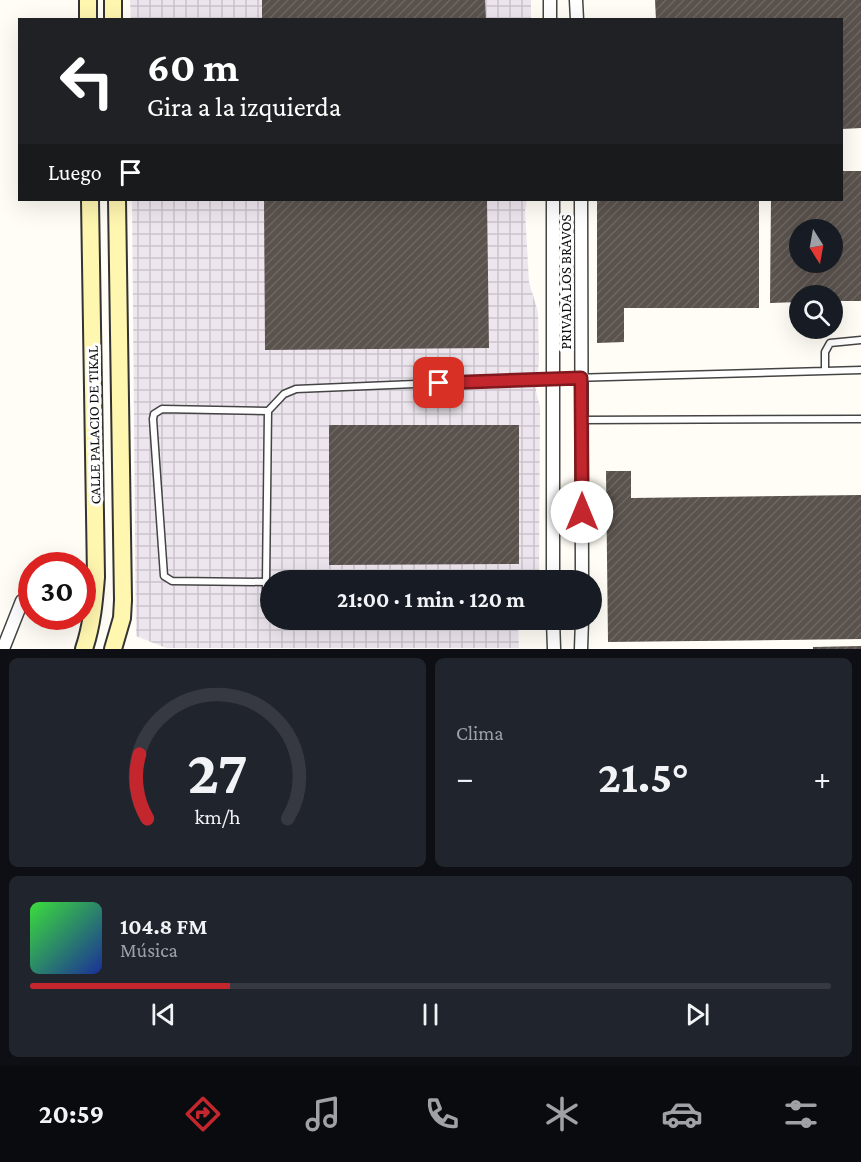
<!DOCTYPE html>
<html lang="es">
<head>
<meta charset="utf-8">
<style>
  :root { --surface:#171b24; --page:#20242c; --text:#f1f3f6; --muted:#9ea1a6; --line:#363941; --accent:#c4262e }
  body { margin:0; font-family:"Crimson Pro",serif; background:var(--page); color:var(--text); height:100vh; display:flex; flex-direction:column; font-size:22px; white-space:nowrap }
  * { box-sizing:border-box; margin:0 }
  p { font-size:20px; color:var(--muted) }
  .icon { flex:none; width:33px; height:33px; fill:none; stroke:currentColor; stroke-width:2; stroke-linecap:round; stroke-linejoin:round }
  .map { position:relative; height:649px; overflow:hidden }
  .drawer { display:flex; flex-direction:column; gap:9px; padding:9px; background:#0d0f14; flex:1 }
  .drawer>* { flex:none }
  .hud { position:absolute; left:18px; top:18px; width:825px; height:183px; border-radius:0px; box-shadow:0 6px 24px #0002; background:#202124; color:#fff; overflow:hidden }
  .needle { width:39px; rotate:169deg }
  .controls { position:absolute; left:789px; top:219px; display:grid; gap:12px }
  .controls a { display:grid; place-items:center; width:54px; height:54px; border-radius:50%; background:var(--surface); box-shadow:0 6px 24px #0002; font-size:30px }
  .speed { position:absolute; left:18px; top:552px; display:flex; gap:12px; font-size:30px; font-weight:700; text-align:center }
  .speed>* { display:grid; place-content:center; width:78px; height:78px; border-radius:50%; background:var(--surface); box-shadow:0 6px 24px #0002; line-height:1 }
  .speed .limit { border:9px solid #d22; background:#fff; color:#111 }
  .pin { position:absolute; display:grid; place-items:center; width:51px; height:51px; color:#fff; margin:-26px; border-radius:12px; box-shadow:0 3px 9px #0006 }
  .me { position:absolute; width:66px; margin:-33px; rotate:0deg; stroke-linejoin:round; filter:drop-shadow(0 0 4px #0008) }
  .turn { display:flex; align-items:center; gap:21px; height:126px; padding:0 30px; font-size:27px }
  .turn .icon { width:78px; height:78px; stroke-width:2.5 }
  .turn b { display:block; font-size:42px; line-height:51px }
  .then { display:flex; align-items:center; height:57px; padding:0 30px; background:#0003; gap:12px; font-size:22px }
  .big { font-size:45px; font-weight:700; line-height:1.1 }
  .drawer .widget { flex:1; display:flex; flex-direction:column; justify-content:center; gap:9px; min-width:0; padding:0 21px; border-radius:9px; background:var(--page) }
  .drawer .dial { align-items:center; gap:0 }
  .dial svg { height:156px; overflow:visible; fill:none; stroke:var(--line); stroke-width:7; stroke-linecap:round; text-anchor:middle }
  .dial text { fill:var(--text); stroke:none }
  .song { display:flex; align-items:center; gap:18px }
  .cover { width:72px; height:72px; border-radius:9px; background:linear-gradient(135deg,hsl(120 70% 55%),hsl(230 70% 35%)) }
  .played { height:6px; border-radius:3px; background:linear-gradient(90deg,var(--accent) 25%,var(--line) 25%) }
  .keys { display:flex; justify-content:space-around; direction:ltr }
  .heat { display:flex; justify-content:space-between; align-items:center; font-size:33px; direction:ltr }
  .drawer .tiles { flex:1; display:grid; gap:9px; grid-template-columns:1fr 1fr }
  .widget:last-child { grid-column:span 2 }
  .trip { position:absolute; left:260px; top:570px; width:342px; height:60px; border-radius:30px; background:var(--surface); box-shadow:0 6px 24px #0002; font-weight:700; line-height:60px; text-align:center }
  .tab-bar { display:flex; height:96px; justify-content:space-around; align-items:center; background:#090b0e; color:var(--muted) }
  .tab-bar .icon { width:42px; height:42px }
  .tab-bar .on { color:var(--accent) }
  .tab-bar b { font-size:27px; color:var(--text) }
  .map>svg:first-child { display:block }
  .industrial { fill:url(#industrial-grid) }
  .building { fill:url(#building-hatch); fill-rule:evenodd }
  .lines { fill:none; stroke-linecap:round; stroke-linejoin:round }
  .lane-casing { stroke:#444; stroke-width:9 }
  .street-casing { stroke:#444; stroke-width:15 }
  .secondary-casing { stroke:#333; stroke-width:20 }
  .lane { stroke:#fff; stroke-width:6 }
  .street { stroke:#fff; stroke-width:12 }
  .secondary { stroke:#fff6b0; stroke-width:16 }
  .route-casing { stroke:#7f191e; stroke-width:15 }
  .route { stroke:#c4262e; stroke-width:10 }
  .labels { text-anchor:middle; stroke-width:6; stroke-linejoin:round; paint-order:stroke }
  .street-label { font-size:15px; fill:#111; stroke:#fff }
</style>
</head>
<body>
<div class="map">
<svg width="861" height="649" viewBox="0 0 861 649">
  <defs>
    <pattern id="industrial-grid" width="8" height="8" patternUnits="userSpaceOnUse" patternTransform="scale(1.5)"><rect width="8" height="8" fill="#eee6ef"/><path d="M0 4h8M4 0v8" fill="none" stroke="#cbc4cc"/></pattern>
    <pattern id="building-hatch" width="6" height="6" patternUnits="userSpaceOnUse" patternTransform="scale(1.5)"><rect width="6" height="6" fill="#5a524d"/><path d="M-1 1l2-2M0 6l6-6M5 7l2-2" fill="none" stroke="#6d6662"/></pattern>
  </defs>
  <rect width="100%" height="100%" fill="#fffdf5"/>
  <path class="industrial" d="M130 0H531V19L131 20Z
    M132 200H527L525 211 529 282 538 312 539 361 536 391 540 407 539 580H270V620H518L519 648H166L136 636Z"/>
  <path class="building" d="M262 0H485L486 20H262Z
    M655 0H861V128L842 129V20H656Z
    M842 171H861V301H832V296H800V302L770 303 771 200H842ZM800 230H832V262H800Z
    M264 200H487L489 348 265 350Z
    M597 200H759V308H624V342L597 343Z
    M329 425H519V564L329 565Z
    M606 471H631V498L861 495V639L608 642Z
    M861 646V649H813V647Z"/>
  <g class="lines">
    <g class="lane-casing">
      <path id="lane" d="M825 371V352L830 343 861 340
        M268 411 266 582V606L270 616
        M581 420 861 419
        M266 582 172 581 164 576 153 419 154 414 162 409 268 411 284 394 296 389 534 379 861 370
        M275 620 280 621 433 620"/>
    </g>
    <g class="street-casing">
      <path id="street" d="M550 0V20
        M576 0 577 20
        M553 200V580
        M581 200 582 580
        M553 620 554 649
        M3 649 22 601
        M581 649 582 620"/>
    </g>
    <g class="secondary-casing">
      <path id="secondary" d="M88 0V20
        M113 0V20
        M84 649C92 625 94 602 96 577L90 200
        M113 649 122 618 123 600 117 200"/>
    </g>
    <use href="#lane" class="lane"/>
    <use href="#street" class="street"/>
    <use href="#secondary" class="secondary"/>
  </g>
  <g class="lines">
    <g class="route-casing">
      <path id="route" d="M439 383 581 378 582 512"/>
    </g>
    <use href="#route" class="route"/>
  </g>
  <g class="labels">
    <g class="street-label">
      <text transform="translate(566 282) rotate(-90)" y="5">PRIVADA LOS BRAVOS</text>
      <text transform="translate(94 425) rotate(-91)" y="5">CALLE PALACIO DE TIKAL</text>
    </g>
  </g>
</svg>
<div class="controls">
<a><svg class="needle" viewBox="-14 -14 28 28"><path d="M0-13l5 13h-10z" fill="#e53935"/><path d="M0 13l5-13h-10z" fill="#9ea1a6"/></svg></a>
<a><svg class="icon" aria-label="search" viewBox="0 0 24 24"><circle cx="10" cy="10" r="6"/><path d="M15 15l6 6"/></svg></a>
</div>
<div class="speed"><div class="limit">30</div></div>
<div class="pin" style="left:439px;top:383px;background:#d93025"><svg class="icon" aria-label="arrive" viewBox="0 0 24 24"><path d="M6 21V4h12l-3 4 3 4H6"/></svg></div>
<svg class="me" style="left:582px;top:512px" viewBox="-20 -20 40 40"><circle r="19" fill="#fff"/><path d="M0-13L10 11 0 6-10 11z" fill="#c4262e"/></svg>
<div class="trip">21:00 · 1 min · 120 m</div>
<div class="hud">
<div class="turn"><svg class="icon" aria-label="left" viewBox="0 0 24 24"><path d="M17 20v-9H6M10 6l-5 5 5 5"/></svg><div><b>60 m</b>Gira a la izquierda</div></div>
<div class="then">Luego<svg class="icon" aria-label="arrive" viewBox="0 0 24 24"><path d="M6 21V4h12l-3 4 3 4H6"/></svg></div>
</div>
</div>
<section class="drawer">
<div class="tiles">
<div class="widget dial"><svg viewBox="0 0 100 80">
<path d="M14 69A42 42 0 1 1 86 69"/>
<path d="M14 69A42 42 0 0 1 10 36" stroke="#c4262e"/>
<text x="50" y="56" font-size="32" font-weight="700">27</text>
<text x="50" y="72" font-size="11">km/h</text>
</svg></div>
<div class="widget"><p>Clima</p>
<div class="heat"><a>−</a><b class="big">21.5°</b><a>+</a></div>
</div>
<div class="widget">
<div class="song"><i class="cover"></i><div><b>104.8 FM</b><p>Música</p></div></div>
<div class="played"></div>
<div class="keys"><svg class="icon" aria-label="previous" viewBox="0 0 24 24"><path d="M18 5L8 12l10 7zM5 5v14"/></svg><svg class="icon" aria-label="pause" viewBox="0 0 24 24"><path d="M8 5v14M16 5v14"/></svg><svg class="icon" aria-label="next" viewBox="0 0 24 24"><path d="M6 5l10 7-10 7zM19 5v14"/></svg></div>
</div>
</div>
</section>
<nav class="tab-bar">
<b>20:59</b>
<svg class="icon on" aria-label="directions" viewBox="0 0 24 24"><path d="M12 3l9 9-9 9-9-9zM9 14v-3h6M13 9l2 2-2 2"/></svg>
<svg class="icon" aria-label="music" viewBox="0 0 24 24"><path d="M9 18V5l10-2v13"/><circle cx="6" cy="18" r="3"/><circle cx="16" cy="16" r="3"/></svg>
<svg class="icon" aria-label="phone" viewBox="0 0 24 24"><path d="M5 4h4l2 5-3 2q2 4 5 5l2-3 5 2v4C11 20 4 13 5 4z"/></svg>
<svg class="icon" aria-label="climate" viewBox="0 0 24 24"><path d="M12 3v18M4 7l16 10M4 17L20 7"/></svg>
<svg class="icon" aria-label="car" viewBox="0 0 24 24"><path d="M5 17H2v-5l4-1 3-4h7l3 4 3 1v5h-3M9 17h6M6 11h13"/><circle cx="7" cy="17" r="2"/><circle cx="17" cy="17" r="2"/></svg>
<svg class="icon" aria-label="filters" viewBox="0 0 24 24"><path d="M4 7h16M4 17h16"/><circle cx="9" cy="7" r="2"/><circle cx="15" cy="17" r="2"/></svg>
</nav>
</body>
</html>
